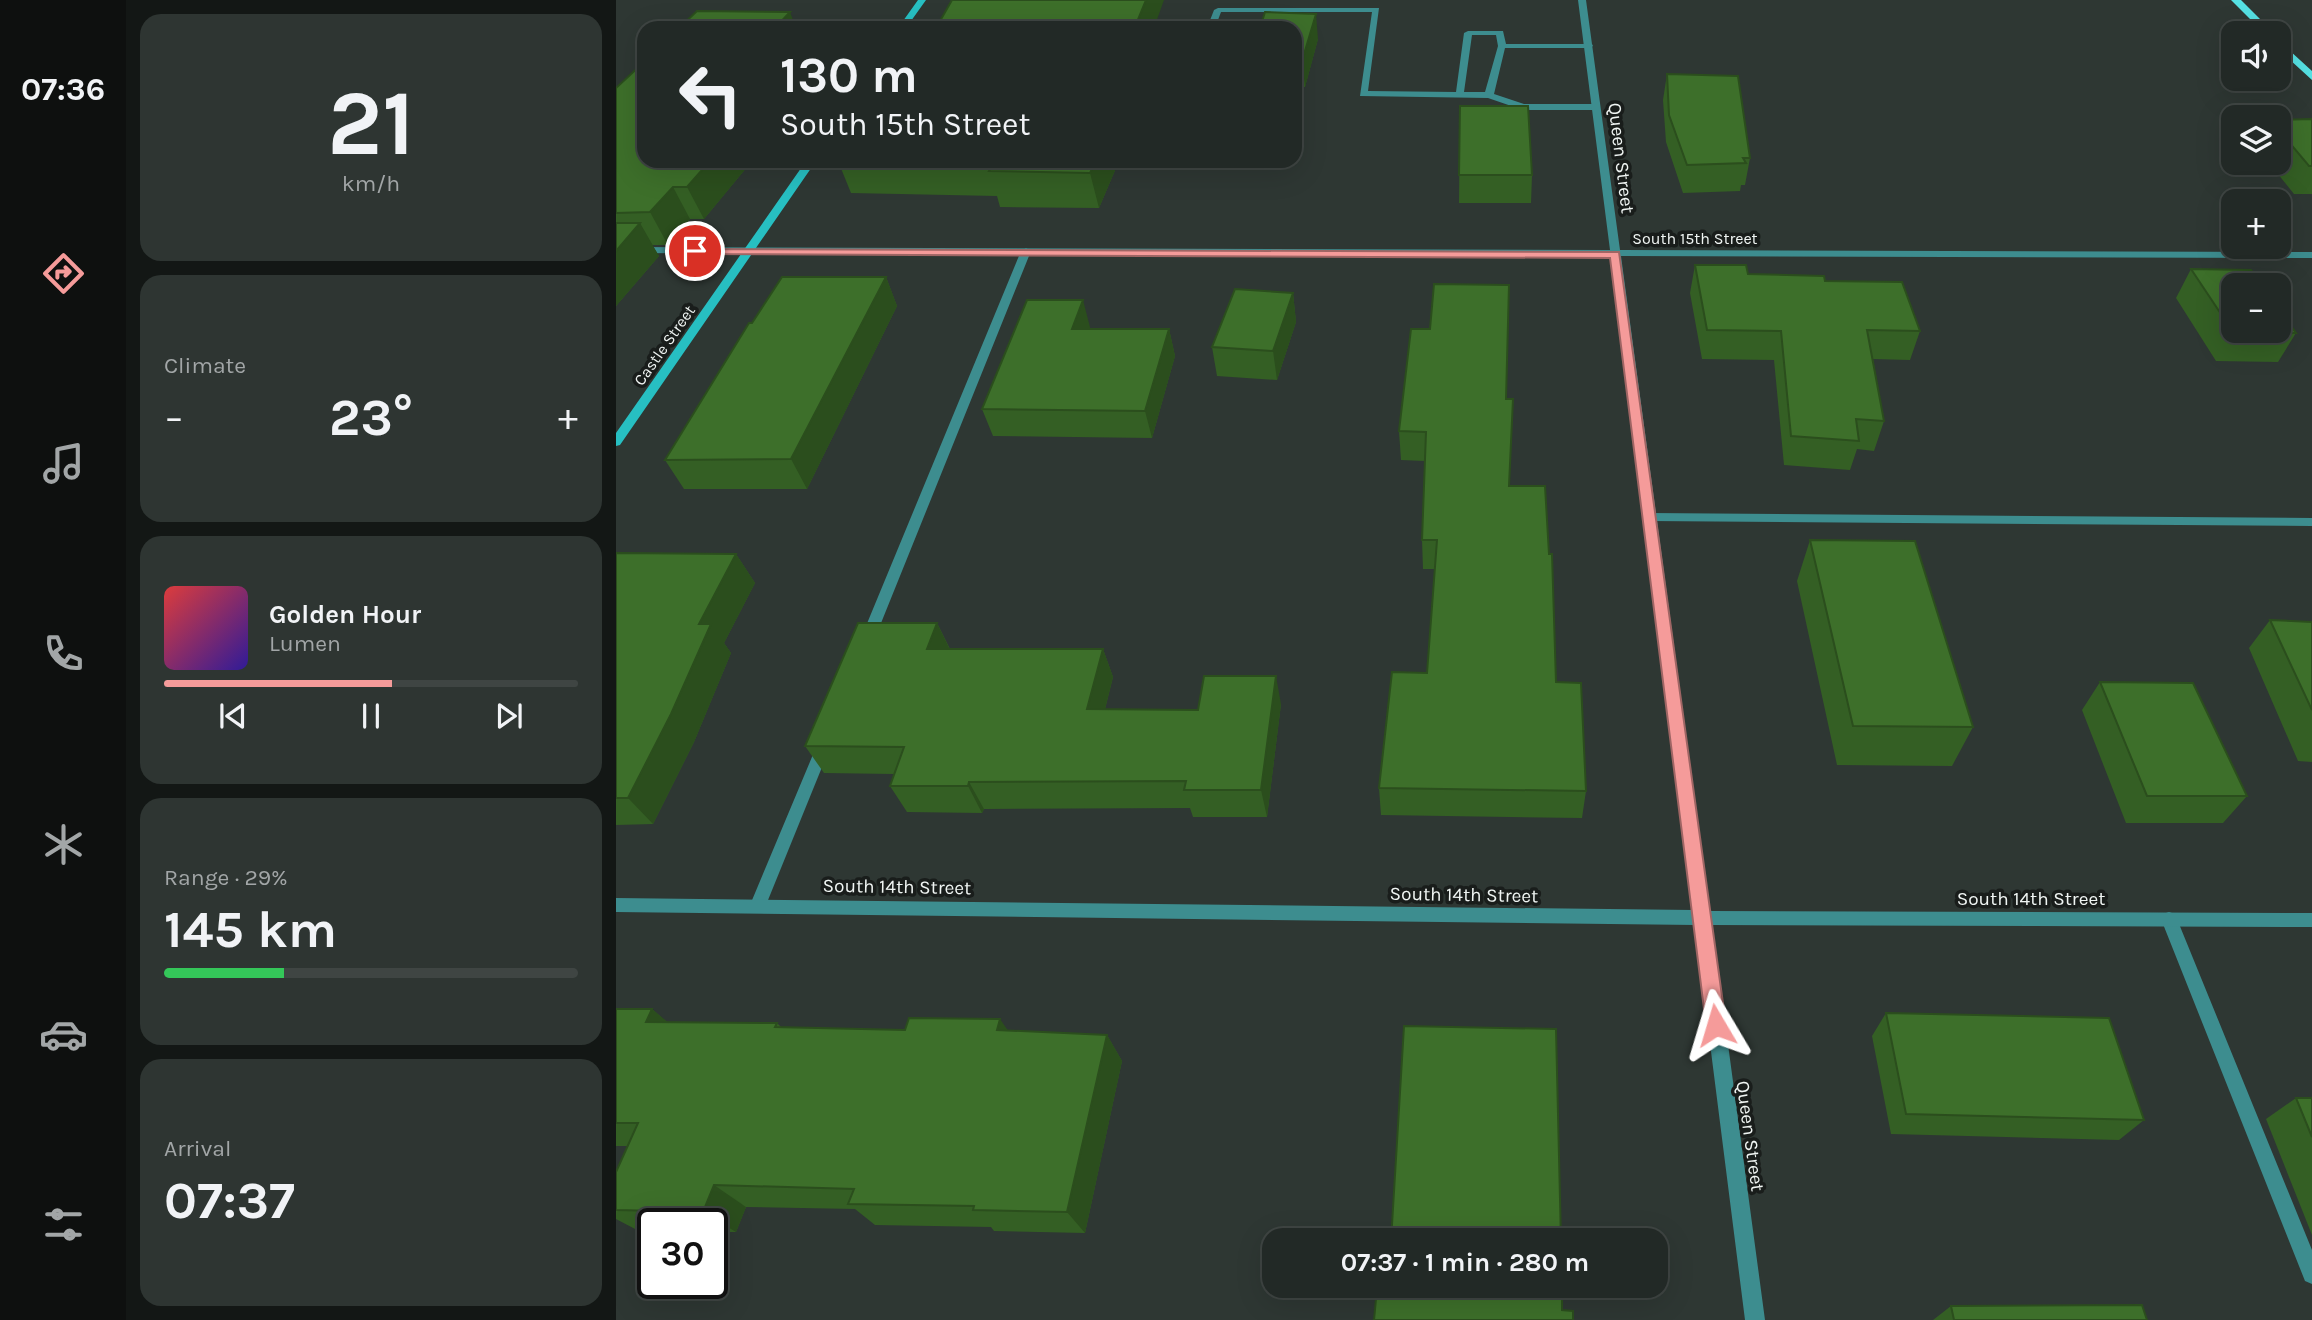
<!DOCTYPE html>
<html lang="en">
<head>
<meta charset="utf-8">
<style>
  :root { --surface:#222926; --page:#2e3532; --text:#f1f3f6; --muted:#a2a6a7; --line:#3f4543; --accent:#f59b9a }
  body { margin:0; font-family:Karla,sans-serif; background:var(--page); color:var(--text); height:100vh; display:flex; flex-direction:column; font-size:26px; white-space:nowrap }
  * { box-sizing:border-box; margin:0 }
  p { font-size:23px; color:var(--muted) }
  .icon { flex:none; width:38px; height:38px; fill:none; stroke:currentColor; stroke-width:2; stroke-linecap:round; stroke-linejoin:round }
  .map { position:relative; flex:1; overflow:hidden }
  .details { display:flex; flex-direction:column; gap:14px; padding:14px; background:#131715; width:490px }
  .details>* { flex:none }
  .guide { position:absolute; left:21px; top:21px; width:665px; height:147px; border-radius:21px; box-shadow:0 7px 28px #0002,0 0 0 2px var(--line); background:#222926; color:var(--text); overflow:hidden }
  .tools { position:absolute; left:1605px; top:21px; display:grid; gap:14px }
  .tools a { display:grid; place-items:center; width:70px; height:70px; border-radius:14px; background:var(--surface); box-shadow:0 7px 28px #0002,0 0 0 2px var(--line); font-size:35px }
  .speed { position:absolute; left:21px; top:1208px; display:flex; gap:14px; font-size:35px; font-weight:700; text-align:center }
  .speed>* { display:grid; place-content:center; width:91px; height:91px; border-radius:50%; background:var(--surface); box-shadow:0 7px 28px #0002,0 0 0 2px var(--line); line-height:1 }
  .speed .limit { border:4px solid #111; border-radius:10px; background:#fff; color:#111 }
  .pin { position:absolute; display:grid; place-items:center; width:60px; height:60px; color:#fff; margin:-30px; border:4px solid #fff; border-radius:50%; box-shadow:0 2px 7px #0007 }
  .me { position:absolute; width:77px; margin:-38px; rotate:353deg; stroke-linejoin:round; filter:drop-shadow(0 0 5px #0008) }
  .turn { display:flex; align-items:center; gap:24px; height:147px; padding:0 28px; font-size:32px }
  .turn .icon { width:91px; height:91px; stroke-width:2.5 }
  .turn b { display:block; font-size:49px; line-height:60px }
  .big { font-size:52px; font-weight:700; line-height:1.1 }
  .details .tile { flex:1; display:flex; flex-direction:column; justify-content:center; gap:10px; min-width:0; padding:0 24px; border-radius:21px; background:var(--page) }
  .details .dial { align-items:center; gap:0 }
  .dial b { font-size:91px; line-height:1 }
  .song { display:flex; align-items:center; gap:21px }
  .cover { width:84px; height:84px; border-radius:10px; background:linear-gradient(135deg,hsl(0 70% 55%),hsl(250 70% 35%)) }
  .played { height:7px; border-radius:4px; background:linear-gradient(90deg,var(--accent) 55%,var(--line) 55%) }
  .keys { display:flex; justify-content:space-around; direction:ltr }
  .heat { display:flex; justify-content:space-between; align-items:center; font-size:38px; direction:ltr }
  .charge { height:10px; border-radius:5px; background:linear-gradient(90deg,#34c759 29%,var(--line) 0) }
  .trip { position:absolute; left:646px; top:1228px; width:406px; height:70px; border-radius:21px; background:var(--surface); box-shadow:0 7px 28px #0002,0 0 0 2px var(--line); font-weight:700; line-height:70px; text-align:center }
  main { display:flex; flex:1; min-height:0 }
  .menu { display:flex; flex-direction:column; width:126px; justify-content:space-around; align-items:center; background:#0e100f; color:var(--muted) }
  .menu .icon { width:49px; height:49px }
  .menu .active { color:var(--accent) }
  .menu b { font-size:32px; color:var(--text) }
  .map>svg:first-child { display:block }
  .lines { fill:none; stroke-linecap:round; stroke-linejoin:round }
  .lane { fill:#3d8d8f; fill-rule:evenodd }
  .street { fill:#3d8d8f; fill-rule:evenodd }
  .secondary { fill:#27bfc2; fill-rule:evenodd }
  .primary { fill:#56e1e3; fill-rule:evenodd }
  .wall { fill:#345f24 }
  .shaded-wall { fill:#2b4e1d }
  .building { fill:#3d6f2a; stroke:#2b4e1d; stroke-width:2 }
  .route { fill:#f59b9a; stroke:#9f6564; stroke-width:2 }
  .labels { text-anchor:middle; stroke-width:7; stroke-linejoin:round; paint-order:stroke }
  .far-street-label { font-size:16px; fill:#f0f5f3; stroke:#191d1b }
  .street-label { font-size:19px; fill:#f0f5f3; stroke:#191d1b }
</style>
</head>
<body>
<main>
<nav class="menu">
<b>07:36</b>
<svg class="icon active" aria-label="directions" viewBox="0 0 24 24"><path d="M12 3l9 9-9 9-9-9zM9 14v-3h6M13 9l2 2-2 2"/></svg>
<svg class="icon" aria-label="music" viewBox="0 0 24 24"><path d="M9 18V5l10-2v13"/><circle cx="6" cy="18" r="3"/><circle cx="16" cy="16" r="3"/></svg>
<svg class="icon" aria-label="phone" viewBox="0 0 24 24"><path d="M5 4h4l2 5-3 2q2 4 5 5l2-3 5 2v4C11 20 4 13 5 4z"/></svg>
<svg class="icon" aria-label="climate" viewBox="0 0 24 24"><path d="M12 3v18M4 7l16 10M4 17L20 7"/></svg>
<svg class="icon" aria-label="car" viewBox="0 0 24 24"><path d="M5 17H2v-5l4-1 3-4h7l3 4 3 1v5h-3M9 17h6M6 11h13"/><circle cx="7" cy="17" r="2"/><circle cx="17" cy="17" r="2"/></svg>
<svg class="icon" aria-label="filters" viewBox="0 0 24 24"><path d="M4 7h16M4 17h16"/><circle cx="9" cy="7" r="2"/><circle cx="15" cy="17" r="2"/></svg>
</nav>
<section class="details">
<div class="tile dial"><b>21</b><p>km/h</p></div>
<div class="tile"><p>Climate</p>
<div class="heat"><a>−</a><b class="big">23°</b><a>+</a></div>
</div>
<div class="tile">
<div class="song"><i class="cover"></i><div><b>Golden Hour</b><p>Lumen</p></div></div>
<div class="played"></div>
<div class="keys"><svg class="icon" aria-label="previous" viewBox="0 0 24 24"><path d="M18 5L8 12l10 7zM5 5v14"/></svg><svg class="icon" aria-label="pause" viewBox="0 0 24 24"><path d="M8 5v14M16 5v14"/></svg><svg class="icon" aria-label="next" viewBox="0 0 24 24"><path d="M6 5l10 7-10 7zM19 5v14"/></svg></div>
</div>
<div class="tile"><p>Range · 29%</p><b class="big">145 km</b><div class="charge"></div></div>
<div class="tile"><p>Arrival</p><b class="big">07:37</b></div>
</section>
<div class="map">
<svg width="1696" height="1320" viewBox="0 0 1696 1320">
  <rect width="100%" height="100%" fill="#2e3733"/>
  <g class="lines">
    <path class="lane" d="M602 8H763L752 91 840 92 848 33 852 31H887L890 44H976L977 46 973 48H889L878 94 908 104H980L984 107 980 110H907L872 98 744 96 756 12H605L599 28H591L598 10ZM856 35H880L882 46 869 92H848Z
      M410 248 415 251 259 638 252 643 247 642 245 638 405 251Z
      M1033 513 1696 518V526L1033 521 1027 517Z
      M208 739 213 741 215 745 150 905 148 910 142 912 136 910 134 905 201 745 203 741Z
      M1553 912 1559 914 1561 919 1696 1250V1284L1689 1281 1545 919 1547 914Z"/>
    <path class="street" d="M962 0H970L1004 250 1696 252V258L1005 256 1094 911 1696 913V927L1096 925 1149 1320H1129L1079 925 0 912V898L1077 910 994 256 0 253V247L994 250Z"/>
    <path class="secondary" d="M302 0H310L290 28H282Z
      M190 161H200L4 445 0 446V433Z"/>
    <path class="primary" d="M1615 0H1625L1658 33H1648Z
      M1662 40 1696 71V80L1662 49Z"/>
  </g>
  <path class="wall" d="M679 28 702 39 689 87H679Z
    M1051 74 1134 158 1129 185H1125L1124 191 1067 193 1050 142 1047 100Z
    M0 88 136 161 88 219H74L52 245H36L43 256 0 306Z
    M844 106 916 175 915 203H843Z
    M1696 119V194H1678L1653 163H1662V120Z
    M222 161H503L483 208 384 207 381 196 235 193Z
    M1079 265 1132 274 1209 281 1304 331 1294 360 1257 359 1268 421 1258 451 1241 449 1234 470 1168 465 1158 360 1086 359 1074 293Z
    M1575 269 1680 333 1662 362 1600 361 1560 298Z
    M270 277 281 306 191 489H68L49 460 136 323Z
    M677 293 680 322 661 380 601 376 596 347Z
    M474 327 473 329H553L559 356 536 438 377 436 366 409Z
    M890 399 893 486 940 682 970 791 966 818 765 815 763 788 811 673 819 569H807L806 540 809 461 785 460 783 431Z
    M1194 540 1357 727 1336 766 1221 765 1181 581Z
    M0 553 120 554 139 583 108 643 115 653 78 742 37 824 0 825Z
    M1654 620 1696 622V762L1682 761 1633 648Z
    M321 623 334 649H487L497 677 489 709 582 710 665 704 651 817H577L574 808 368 809 366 813 291 812 274 786 278 774 208 773 189 746Z
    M1484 682 1631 796 1607 823H1510L1466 710Z
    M0 1009H36L52 1023H161L165 1027 289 1030 392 1031 491 1035 506 1061 469 1233 378 1231 375 1227 259 1225 239 1209 130 1207 120 1232H96V1223H37V1231L21 1230 0 1219V1172L12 1146H0Z
    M1270 1013 1528 1120 1503 1140 1275 1134 1256 1036Z
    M1680 1098H1696V1235L1650 1119Z
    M1335 1306 1531 1320H1317Z"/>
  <path class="shaded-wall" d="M530 0H548L538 28H519Z
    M174 12 180 28H159Z
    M700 14 702 39 689 87 686 61Z
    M94 161H136L88 219 71 187Z
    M480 161H503L483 208 474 173Z
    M57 187 74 219 52 245 34 212Z
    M24 223 43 256 0 306V251Z
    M270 277 281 306 191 489 175 459Z
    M677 293 680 322 661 380 657 351Z
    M467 300 474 327 464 356 456 329Z
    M553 329 559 356 536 438 529 411Z
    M120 554 139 583 108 643 115 653 78 742 37 824 12 798 83 624Z
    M321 623 335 652 311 649Z
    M487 649 497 677 482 737 471 709Z
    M660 676 665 704 651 817 645 790Z
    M353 782 368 809 366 813 352 786Z
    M36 1009 68 1036 30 1022Z
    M384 1019 402 1045 381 1030Z
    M491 1035 506 1061 469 1233 451 1212Z
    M98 1185 130 1207 120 1232 87 1212Z"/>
  <path class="building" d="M336 0H530L519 27 533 26 532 28H320Z
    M81 11 174 12 159 28H63Z
    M649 12 700 14 686 61 679 60V28H644Z
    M28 62V161H94L71 187H57L34 212 0 213V88Z
    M1051 74 1122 76 1134 158H1127L1130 163 1071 165 1053 115Z
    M844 106H912L916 175H843Z
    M1696 119V166H1693L1662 129V120Z
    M379 161H480L474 173 373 171Z
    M0 223H24L0 251Z
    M1079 265H1130L1132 274 1208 276 1209 281 1286 282 1304 331 1251 330 1268 421 1240 419 1243 441 1175 436 1165 331 1091 330Z
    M1575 269 1635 270 1646 285H1617V331H1662V308L1680 333 1617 332Z
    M166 277H270L175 459 49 460 133 323H136Z
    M818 284 893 285 890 399H897L893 486H929L933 554H936L940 682 965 683 970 791 763 788 776 672 811 673 821 540H806L810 432 783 431 795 329H814Z
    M619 289 677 293 657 351 596 347Z
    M411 300H467L456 329H553L529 411 366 409Z
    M1194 540 1299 541 1357 727 1237 726Z
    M0 553 120 554 83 624H95L55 714 12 798H0Z
    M1654 620 1696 622V710Z
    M242 623H321L311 649H487L471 709 582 710 588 676H660L645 790H568L570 781 353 782 352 786H274L288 747 189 746Z
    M1484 682 1577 683 1631 796H1531Z
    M0 1009H36L30 1022 161 1023 159 1027 289 1030 293 1018 384 1019 381 1030 491 1035 451 1212 357 1210 358 1206 232 1204 238 1189 98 1185 87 1212 0 1210V1172L22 1123H0Z
    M1270 1013 1493 1018 1528 1120 1290 1114Z
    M788 1026 940 1029 945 1241H775Z
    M1680 1098H1696V1137Z
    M772 1286H946V1310L957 1311V1320H758L760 1299H772Z
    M1526 1305 1531 1320H1338L1335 1306Z"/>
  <path class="route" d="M75 249 1003 252 1110 1025 1107 1032 1100 1035 1093 1032 1090 1025 994 258 79 254 75 253Z"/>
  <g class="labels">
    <g class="far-street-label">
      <text x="1079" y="244">South 15th Street</text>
      <text transform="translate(48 345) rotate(-55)" y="6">Castle Street</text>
    </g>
    <g class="street-label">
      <text transform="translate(1006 158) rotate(83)" y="7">Queen Street</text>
      <text transform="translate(281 886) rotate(1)" y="7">South 14th Street</text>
      <text transform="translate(848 894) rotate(1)" y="7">South 14th Street</text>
      <text x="1415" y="905">South 14th Street</text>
      <text transform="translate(1135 1136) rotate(82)" y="7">Queen Street</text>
    </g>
  </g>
</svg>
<div class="tools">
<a><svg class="icon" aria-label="sound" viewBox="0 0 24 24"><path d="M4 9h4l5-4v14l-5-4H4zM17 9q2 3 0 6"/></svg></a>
<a><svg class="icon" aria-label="layers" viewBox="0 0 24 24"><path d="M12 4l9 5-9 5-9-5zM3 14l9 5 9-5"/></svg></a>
<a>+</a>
<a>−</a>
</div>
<div class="speed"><div class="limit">30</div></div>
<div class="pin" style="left:79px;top:251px;background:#d93025"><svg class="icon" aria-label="arrive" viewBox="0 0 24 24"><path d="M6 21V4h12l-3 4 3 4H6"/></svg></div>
<svg class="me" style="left:1100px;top:1025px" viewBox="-20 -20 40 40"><path d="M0-17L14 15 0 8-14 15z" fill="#f59b9a" stroke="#fff" stroke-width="4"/></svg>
<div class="trip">07:37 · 1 min · 280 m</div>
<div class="guide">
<div class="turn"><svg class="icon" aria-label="left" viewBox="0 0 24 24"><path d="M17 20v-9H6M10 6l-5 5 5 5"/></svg><div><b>130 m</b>South 15th Street</div></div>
</div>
</div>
</main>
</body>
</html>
